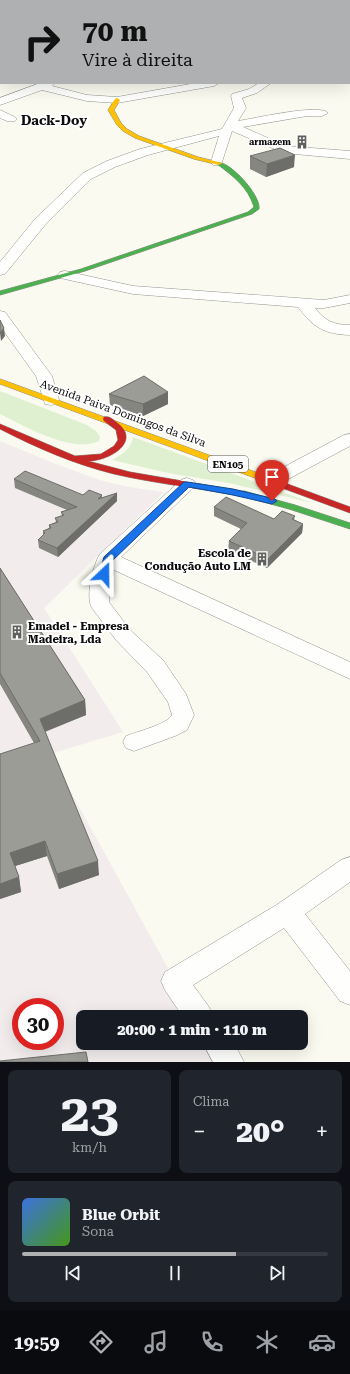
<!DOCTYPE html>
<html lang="pt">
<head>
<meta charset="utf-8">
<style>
  :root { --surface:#171b24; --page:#20242c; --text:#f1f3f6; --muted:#9ea1a6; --line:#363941; --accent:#afb0b1 }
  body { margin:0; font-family:"Roboto Serif",serif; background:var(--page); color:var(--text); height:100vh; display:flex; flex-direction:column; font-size:15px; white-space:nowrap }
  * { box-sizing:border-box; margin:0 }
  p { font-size:13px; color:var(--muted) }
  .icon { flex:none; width:22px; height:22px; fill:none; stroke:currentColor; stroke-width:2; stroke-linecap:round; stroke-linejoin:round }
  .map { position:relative; height:1062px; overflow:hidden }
  .sheet { display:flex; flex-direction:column; gap:8px; padding:8px; background:#0d0f14; flex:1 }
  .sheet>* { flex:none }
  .guide { position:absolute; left:0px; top:0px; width:350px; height:84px; box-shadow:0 4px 16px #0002; background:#afb0b1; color:#111; overflow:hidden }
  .speed { position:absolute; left:12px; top:998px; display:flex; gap:8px; font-size:20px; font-weight:700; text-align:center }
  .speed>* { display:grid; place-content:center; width:52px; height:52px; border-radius:50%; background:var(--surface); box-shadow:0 4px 16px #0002; line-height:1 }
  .speed .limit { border:6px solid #d22; background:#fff; color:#111 }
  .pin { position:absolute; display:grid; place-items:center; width:34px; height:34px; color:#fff; margin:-41px -17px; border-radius:50% 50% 50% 0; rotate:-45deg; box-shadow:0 0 4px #0007 }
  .pin .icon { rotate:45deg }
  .me { position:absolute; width:44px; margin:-22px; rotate:23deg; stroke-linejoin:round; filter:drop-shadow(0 0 3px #0008) }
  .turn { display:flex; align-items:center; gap:14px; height:84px; padding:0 16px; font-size:18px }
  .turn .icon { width:52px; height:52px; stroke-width:2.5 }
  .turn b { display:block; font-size:28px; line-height:34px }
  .big { font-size:30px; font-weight:800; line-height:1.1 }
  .sheet .tile { flex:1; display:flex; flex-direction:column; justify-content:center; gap:6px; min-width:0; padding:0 14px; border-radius:8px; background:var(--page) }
  .sheet .dial { align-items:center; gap:0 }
  .dial b { font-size:52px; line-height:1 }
  .song { display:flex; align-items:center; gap:12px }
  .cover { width:48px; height:48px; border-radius:6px; background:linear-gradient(135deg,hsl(220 70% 55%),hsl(100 70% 35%)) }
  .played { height:4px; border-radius:2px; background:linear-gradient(90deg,var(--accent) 70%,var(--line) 70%) }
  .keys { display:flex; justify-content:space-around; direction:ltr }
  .heat { display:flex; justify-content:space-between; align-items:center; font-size:22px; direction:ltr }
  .sheet .tiles { flex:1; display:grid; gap:8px; grid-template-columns:1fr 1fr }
  .tile:last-child { grid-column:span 2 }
  .trip { position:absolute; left:76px; top:1010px; width:232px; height:40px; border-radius:8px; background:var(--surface); box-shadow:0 4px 16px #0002; font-weight:800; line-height:40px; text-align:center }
  .tab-bar { display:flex; height:64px; justify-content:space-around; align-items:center; background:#090b0e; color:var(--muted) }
  .tab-bar .icon { width:28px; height:28px }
  .tab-bar .current { color:var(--accent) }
  .tab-bar b { font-size:18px; color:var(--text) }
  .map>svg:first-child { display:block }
  .industrial { fill:#f2eced; fill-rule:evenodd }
  .green { fill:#dff0d1 }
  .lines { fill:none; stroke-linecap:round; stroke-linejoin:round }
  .street-casing { stroke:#93938f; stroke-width:1 }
  .fast-casing { stroke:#8a8a85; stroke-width:1 }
  .slow-casing { stroke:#8a8a85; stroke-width:1 }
  .jam-casing { stroke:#8a8a85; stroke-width:1 }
  .path { stroke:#b7b7b5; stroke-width:1.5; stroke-dasharray:2 1; stroke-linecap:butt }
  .street { fill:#fefefd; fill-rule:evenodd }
  .fast { fill:#4caf50; fill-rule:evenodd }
  .slow { fill:#ffc107; fill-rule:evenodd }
  .jam { fill:#c62828; fill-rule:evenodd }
  .wall { fill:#868681 }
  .shaded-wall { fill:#6d6d69 }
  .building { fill:#9c9c96; stroke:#6d6d69 }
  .route { fill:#1a73e8; stroke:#114b97 }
  .labels { text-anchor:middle; stroke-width:4; stroke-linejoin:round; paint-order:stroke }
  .far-poi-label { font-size:9px; font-weight:bold; fill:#0c0c0c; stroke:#fff; text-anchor:end }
  .shield { fill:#fff; stroke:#555; stroke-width:1 }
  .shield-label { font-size:10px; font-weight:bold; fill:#0c0c0c }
  .street-label { font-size:11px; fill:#0c0c0c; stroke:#fff }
  .poi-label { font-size:11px; font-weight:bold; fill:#0c0c0c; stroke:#fff; text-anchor:end }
  .far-district-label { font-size:13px; font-weight:bold; fill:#0c0c0c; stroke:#fff }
</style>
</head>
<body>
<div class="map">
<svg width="350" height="1062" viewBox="0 0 350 1062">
  <rect width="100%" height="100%" fill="#fafaf0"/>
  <path class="industrial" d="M0 441 56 464 102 481 135 488 164 492 44 608 123 732 50 754 175 981 199 1017H83V1043H217L230 1062H0ZM21 1007H55V1041H21Z"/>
  <path class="green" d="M0 391 87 425 96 431 100 437 99 441C73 454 24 426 0 414Z
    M133 437 312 503 229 483 168 473 112 460C123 454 131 449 133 437Z"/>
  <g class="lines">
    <g class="street-casing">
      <path id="street" d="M0 0H7L1 1V4Z
        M312 0H323L324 1H313Z
        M349 2H350L349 9Z
        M349 18H350V24H349Z
        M0 43H1V49H0Z
        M0 70H1V76H0Z
        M40 83H55L52 86 87 95 117 97 196 83H219L214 86 117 103 87 101 42 90 0 105V98Z
        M259 83H271L257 93 242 98 246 108 238 121C252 119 320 103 328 113L322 116H307L243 127 286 146 350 151V159L284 153 232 131 221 165H213L211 162 219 136 148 155 115 167 91 179 45 225 5 274 0 275V262L35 219 83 173 107 161 140 149 222 129 234 108 231 96 232 94 249 89Z
        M0 110 15 117 17 119 15 121H7L0 118Z
        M65 271 133 286 324 300 350 295V303L324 308H315C325 321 334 325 350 325V335C324 334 314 328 298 307L133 294 60 278 58 275 60 272Z
        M0 311 5 312 52 376 59 400 57 404 51 405 45 404 36 376 0 326Z
        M350 434V446L277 485 271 487 265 485 262 481 265 477 344 435Z
        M187 478 193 480 196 484 193 488 121 557 350 662V679L114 570 110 587 109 602 130 630 163 660 186 694 194 715 187 730 175 736 134 751 126 748 123 742 126 736C136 732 168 724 172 715L168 702 147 672 116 640 92 608C85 597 93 565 100 554L181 480Z
        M350 857V882L305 914 350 971V1005L340 1001 284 928 193 985 209 1007 213 1017H183L165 990 161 981 165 972 278 904 341 860Z
        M203 1043H234L244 1062H213Z"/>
    </g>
    <g class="fast-casing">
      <path id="fast" d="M187 0H192L193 1H188Z
        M349 74H350V76H349Z
        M217 162C230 161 261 195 259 209L252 214 85 271 0 295V291L81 269 248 212 254 207C248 187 233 176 217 164Z
        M244 491 295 505 350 523V529L289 509 241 496 240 494Z"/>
    </g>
    <g class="slow-casing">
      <path id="slow" d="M117 98 120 100 114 110 121 123 127 129 139 136 198 157 222 163 219 165 194 159 135 138 123 131 117 125 108 110 115 99Z
        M0 379 269 477 270 479 266 482 263 481 0 384Z"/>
    </g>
    <g class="jam-casing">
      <path id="jam" d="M104 417C109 416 111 418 115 421 144 441 109 461 88 461L130 472 247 492 248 494 244 497C201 488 157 484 114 474 74 464 37 448 0 429V424L75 456 101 454 114 446 118 440 116 430 104 421 103 419Z
        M266 476 350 507V513L263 481 262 479 263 477Z"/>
    </g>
    <path class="path" d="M71 1 76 0"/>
    <use href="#street" class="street"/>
    <use href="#fast" class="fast"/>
    <use href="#slow" class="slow"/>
    <use href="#jam" class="jam"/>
  </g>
  <path class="wall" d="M76 0H189L191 1H76Z
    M250 156 294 167 266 177 250 169Z
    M168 392V404L143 416 110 405 109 394Z
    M14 479 83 495H102V498L117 493V501L58 557 39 548 38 540 43 535V531L49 528V525L56 522 55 518 62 516 61 512 67 510 15 488Z
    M214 507 274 519 295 516 294 520 303 524 302 533 267 568 228 550 229 541 241 529 214 516Z
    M0 568 85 700 86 715 45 732 99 875 59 889 47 856 15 866 19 877 21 892 0 899 34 743 0 684Z"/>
  <path class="shaded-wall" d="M295 155 294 167 266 177 267 164Z
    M4 328 5 336 1 341 0 333Z
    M168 392V404L143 416V404Z
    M117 493V501L58 557 57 548Z
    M303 524 302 533 267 568 268 559Z
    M85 700 86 715 41 733 40 719Z
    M45 841 47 856 12 867 10 853Z
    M98 861 99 875 59 889 57 874Z
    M19 877 21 892 0 899V884Z"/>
  <path class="building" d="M84 0H189L191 1H86Z
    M280 148 295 155 267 164 250 156Z
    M0 320 4 328 0 333Z
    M144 376 168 392 143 404 109 394Z
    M25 471 83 495 89 490 102 495 98 499 117 493 57 548 38 540 45 533 43 531 51 528 49 525 58 522 55 518 64 515 61 512 77 507 14 479Z
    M226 497 274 519 282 511 295 516 292 519 303 524 268 559 229 541 247 523 214 507Z
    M0 568 85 700 40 719 98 861 57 874 45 841 10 853 19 877 0 884V754L40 741 0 673Z
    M86 1052 88 1062H0V1061Z"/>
  <path class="route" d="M184 482H187L233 489 275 499 277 501 272 504 233 495 189 487 112 561 107 576H100L99 574 104 557Z"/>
  <defs>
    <g id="building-bare" transform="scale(1.08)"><path d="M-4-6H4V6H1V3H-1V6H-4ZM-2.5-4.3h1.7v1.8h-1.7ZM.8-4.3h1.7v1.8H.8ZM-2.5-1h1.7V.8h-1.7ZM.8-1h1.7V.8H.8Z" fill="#5f5f5c" stroke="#fff" stroke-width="2.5" paint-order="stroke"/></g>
  </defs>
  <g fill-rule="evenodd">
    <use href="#building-bare" x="302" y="142"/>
    <use href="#building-bare" x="262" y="559"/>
    <use href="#building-bare" x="17" y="632"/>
  </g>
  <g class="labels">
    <g class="far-poi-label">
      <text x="291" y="145">armazem</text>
    </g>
    <rect class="shield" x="208" y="456" width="40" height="16" rx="3"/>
    <g class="shield-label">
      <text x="228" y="468">EN105</text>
    </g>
    <g class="street-label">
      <text transform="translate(123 413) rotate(20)" y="4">Avenida Paiva Domingos da Silva</text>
    </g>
    <g class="poi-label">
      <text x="251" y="557">Escola de<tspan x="251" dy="13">Condução Auto LM</tspan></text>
      <text x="28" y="630" text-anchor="start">Emadel - Empresa<tspan x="28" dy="13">Madeira, Lda</tspan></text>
    </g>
    <g class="far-district-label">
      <text x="54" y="125">Dack-Doy</text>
    </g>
  </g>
</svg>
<div class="speed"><div class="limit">30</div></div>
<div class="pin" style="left:272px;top:501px;background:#d93025"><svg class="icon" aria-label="arrive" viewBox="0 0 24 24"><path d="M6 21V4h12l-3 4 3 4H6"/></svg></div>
<svg class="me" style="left:104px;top:574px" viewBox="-20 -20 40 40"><path d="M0-17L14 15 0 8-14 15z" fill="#1a73e8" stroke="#fff" stroke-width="4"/></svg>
<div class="trip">20:00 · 1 min · 110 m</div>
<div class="guide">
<div class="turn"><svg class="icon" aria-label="right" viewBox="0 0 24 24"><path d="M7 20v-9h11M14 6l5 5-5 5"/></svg><div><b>70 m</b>Vire à direita</div></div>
</div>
</div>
<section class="sheet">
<div class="tiles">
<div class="tile dial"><b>23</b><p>km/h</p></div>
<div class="tile"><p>Clima</p>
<div class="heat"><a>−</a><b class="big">20°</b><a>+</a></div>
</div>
<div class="tile">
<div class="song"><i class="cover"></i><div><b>Blue Orbit</b><p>Sona</p></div></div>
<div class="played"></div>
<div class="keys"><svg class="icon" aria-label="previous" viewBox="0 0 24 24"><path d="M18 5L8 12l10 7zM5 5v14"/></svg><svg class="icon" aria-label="pause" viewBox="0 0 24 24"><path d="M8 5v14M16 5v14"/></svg><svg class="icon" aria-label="next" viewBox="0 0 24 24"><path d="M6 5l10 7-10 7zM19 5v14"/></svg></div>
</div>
</div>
</section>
<nav class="tab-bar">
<b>19:59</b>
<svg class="icon current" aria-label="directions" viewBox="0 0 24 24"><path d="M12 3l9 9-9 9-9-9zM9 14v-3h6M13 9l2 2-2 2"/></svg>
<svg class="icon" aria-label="music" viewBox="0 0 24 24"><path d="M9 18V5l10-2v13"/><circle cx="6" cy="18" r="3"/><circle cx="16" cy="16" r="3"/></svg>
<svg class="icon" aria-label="phone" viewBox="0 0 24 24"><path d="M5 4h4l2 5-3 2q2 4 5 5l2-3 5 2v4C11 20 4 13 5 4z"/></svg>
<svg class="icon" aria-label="climate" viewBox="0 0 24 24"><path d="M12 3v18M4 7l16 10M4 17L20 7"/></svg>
<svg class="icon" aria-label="car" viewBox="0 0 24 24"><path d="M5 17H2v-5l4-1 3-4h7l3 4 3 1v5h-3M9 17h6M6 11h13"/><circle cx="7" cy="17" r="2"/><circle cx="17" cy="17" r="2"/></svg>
</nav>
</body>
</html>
